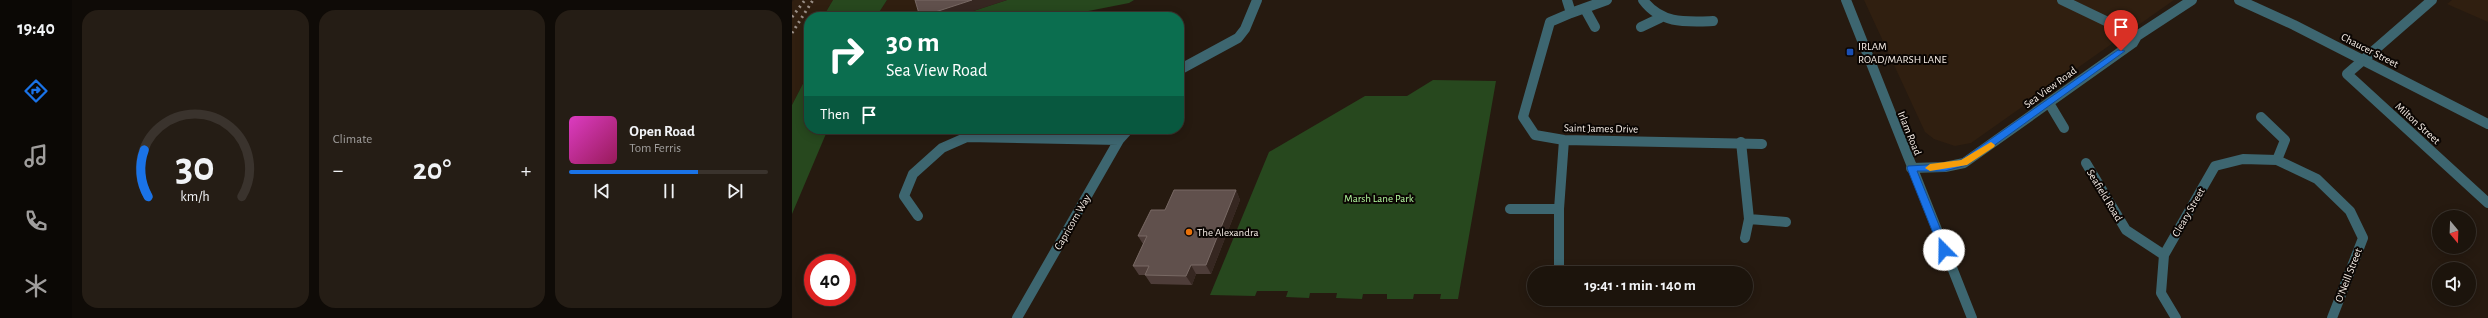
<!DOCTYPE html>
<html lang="en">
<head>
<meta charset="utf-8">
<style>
  :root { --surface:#1c140c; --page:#251d15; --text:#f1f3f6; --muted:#a09e9d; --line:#3a332d; --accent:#1a73e8 }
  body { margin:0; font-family:"Alegreya Sans",sans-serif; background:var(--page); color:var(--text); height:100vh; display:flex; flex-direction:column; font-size:15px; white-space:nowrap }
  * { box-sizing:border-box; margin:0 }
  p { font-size:13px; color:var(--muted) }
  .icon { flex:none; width:22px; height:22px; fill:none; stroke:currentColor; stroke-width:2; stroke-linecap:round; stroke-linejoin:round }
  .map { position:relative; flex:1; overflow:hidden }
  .sheet { display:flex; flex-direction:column; gap:10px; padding:10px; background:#0f0b07; width:720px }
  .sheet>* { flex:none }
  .hud { position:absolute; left:12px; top:12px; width:380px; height:122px; border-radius:16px; box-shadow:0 2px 10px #0003,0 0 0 1px var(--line); background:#0b6e4f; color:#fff; overflow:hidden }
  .needle { width:26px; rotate:161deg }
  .buttons { position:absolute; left:1640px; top:210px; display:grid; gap:8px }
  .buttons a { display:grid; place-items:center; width:44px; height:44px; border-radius:50%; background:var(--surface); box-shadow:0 2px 10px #0003,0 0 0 1px var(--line); font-size:20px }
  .speed { position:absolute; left:12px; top:254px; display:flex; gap:8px; font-size:20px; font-weight:700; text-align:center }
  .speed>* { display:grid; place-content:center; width:52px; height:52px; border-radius:50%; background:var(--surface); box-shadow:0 2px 10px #0003,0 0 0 1px var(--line); line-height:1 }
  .speed .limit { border:6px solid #d22; background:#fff; color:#111 }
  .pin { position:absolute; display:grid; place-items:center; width:34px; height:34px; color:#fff; margin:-41px -17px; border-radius:50% 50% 50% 0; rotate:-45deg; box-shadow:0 0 4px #0007 }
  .pin .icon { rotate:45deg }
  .me { position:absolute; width:44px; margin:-22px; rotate:338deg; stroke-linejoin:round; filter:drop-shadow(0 0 3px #0008) }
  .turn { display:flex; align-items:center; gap:14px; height:84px; padding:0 16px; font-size:18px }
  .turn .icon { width:52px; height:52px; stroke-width:2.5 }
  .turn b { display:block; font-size:28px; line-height:34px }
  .then { display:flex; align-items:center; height:38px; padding:0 16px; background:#0003; gap:8px; font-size:15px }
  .big { font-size:30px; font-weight:700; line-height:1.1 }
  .sheet .card { flex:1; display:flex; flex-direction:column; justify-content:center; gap:6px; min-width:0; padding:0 14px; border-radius:16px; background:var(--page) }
  .sheet .dial { align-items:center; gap:0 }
  .dial svg { height:104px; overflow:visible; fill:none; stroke:var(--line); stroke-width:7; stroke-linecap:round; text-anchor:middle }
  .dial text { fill:var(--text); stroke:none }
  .song { display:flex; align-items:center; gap:12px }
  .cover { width:48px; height:48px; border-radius:6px; background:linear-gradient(135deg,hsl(310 70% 55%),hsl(330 70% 35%)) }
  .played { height:4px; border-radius:2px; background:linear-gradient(90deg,var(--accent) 65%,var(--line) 65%) }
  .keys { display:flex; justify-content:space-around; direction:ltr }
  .heat { display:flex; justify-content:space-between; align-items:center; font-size:22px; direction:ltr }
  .sheet .tiles { flex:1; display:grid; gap:10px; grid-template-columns:repeat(3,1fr) }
  .trip { position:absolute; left:735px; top:266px; width:226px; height:40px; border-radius:20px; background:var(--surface); box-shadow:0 2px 10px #0003,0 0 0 1px var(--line); font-weight:700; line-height:40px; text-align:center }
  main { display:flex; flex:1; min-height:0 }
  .tab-bar { display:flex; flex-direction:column; width:72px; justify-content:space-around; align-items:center; background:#0b0805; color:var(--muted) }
  .tab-bar .icon { width:28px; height:28px }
  .tab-bar .on { color:var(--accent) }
  .tab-bar b { font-size:18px; color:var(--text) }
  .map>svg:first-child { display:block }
  .built { fill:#301f10 }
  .green { fill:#27481e }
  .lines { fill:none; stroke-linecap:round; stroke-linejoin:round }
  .minor { stroke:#3d6670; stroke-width:10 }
  .rail { stroke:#9b9088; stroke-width:3; stroke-dasharray:2 4; stroke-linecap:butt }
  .wall { fill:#4e3d39 }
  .shaded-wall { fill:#362721 }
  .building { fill:#60504c; stroke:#786964 }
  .route { fill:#1a73e8; stroke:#114b97 }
  .slow { fill:#f59e0b }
  .transit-dot { fill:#1a4fb4; stroke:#0b0603; stroke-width:1.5 }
  .food-dot { fill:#e8710a; stroke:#0b0603; stroke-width:1.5 }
  .labels { text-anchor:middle; stroke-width:4; stroke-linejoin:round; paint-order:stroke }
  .poi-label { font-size:11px; fill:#f7eee7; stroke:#0b0603; text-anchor:start }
  .street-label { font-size:11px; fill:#f7eee7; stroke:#0b0603 }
  .park-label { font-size:11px; fill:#b3f99f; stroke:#0b0603 }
</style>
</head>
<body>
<main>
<nav class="tab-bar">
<b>19:40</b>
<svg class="icon on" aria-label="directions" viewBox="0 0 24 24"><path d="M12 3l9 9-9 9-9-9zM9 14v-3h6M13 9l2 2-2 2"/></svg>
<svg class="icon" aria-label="music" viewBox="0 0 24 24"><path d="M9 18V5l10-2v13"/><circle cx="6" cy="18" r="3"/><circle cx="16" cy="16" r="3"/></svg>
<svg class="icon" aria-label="phone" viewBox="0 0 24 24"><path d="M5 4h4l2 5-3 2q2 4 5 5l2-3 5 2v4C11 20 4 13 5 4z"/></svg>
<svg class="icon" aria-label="climate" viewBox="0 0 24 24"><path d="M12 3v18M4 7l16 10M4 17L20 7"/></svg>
</nav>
<section class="sheet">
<div class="tiles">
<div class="card dial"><svg viewBox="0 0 100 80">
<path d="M14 69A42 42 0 1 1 86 69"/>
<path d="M14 69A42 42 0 0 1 11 33" stroke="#1a73e8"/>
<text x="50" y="56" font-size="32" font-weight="700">30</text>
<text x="50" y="72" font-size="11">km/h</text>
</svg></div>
<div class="card"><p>Climate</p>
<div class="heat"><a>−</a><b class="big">20°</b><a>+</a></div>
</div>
<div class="card">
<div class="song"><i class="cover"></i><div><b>Open Road</b><p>Tom Ferris</p></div></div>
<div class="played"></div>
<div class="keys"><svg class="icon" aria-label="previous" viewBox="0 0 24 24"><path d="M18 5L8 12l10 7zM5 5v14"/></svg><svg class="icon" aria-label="pause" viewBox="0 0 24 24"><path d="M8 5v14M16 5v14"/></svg><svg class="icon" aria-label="next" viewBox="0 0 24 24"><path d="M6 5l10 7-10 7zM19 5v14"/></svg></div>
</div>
</div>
</section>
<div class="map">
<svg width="1696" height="318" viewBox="0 0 1696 318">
  <rect width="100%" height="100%" fill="#261a10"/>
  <path class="built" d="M2 0H41L31 17H17V42L14 49 17 48V72L0 105V2Z
    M95 0H215L163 17H84Z
    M1072 0H1382L1179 143 1163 146 1142 139 1133 132Z
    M1660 0H1696V22L1655 4Z"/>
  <path class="green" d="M41 0H95L84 17H31Z
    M215 0H342L337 3 266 17H163Z
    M17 72V129H36L0 214V105Z
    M641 80 704 81 666 299H648L649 294H622L621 299H595V294H571L570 299 544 298 545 293H518L517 298 494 297 496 291H465L463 296 418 295 477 152 573 96H615Z"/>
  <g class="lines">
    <path class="minor" d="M775 0 779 13 758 22 731 117 743 135 772 140 970 144
      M851 0C869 24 893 22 921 21
      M1054 0 1180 318
      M1270 0 1345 36 1400 0
      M1447 0 1502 25 1696 124
      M1640 0 1555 74 1696 203
      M793 9 803 27
      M779 13 815 0
      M849 27 868 18
      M387 70 446 38 453 29 465 0
      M1257 103 1272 128
      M1469 117 1493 140 1485 160
      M772 140 767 209V270L826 273
      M949 142 957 219 953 238
      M1294 163 1334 230 1372 255
      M1119 168 1153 167 1172 163 1341 43 1345 36
      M718 209H767
      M126 216 112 196 121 174 150 148 175 137 327 140
      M957 219 994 222
      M225 318 327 140 337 129
      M1384 318 1369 293 1372 255 1423 166 1451 159 1485 160 1525 179 1558 211 1571 238 1540 318"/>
    <path class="rail" d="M0 17 13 0
      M0 33 21 0"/>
  </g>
  <path class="wall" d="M444 190 448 200 419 274H404L400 285 359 284 353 275H347L341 266 351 244 346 236 373 210Z"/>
  <path class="shaded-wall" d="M180 0H215L163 17H128Z
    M444 190 448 200 419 274 414 265Z
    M399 265 404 274 400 285 394 276Z"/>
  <path class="building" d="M123 0H180L128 17Z
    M382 190H444L414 265H399L394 276 353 275 357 266H341L355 236H346L359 210H373Z"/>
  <path class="route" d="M1326 50 1333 51 1175 165 1153 171H1125L1157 250 1152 254 1149 253 1115 168 1116 166 1153 164 1169 160Z"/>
  <path class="slow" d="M1199 142 1203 145 1202 147 1175 165 1138 171 1133 168 1138 164 1169 160Z"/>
  <rect class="transit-dot" x="1054" y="48" width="8" height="8" rx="2"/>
  <circle class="food-dot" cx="397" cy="232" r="4"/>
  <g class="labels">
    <g class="poi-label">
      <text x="1066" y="50">IRLAM<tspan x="1066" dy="13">ROAD/MARSH LANE</tspan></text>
      <text x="405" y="236">The Alexandra</text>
    </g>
    <g class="street-label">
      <text transform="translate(1578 50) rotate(27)" y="4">Chaucer Street</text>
      <text transform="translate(1258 87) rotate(-36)" y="4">Sea View Road</text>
      <text transform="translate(1626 123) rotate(42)" y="4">Milton Street</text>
      <text transform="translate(809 128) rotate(1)" y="4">Saint James Drive</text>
      <text transform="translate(1118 133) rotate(68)" y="4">Irlam Road</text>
      <text transform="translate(1313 195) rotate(59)" y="4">Seafield Road</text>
      <text transform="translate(1396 212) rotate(-60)" y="4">Cleary Street</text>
      <text transform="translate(280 222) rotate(-60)" y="4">Capricorn Way</text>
      <text transform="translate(1556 275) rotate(-69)" y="4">O'Neill Street</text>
    </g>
    <g class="park-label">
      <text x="587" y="202">Marsh Lane Park</text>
    </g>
  </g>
</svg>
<div class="buttons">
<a><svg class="needle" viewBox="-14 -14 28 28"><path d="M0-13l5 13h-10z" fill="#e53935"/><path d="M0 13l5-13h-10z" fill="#a09e9d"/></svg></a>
<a><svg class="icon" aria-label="sound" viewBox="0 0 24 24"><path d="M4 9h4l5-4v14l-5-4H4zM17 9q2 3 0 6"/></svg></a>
</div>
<div class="speed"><div class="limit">40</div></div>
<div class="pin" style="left:1329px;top:51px;background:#d93025"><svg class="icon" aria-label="arrive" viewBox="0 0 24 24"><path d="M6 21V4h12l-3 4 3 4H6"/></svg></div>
<svg class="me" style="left:1152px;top:250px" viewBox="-20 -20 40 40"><circle r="19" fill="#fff"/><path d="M0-13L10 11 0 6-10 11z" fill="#1a73e8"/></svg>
<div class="trip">19:41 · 1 min · 140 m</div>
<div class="hud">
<div class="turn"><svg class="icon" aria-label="right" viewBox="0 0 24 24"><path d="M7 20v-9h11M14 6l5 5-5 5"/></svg><div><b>30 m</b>Sea View Road</div></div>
<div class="then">Then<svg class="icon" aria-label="arrive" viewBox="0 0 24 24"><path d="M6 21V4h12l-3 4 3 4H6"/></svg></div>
</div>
</div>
</main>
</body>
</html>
